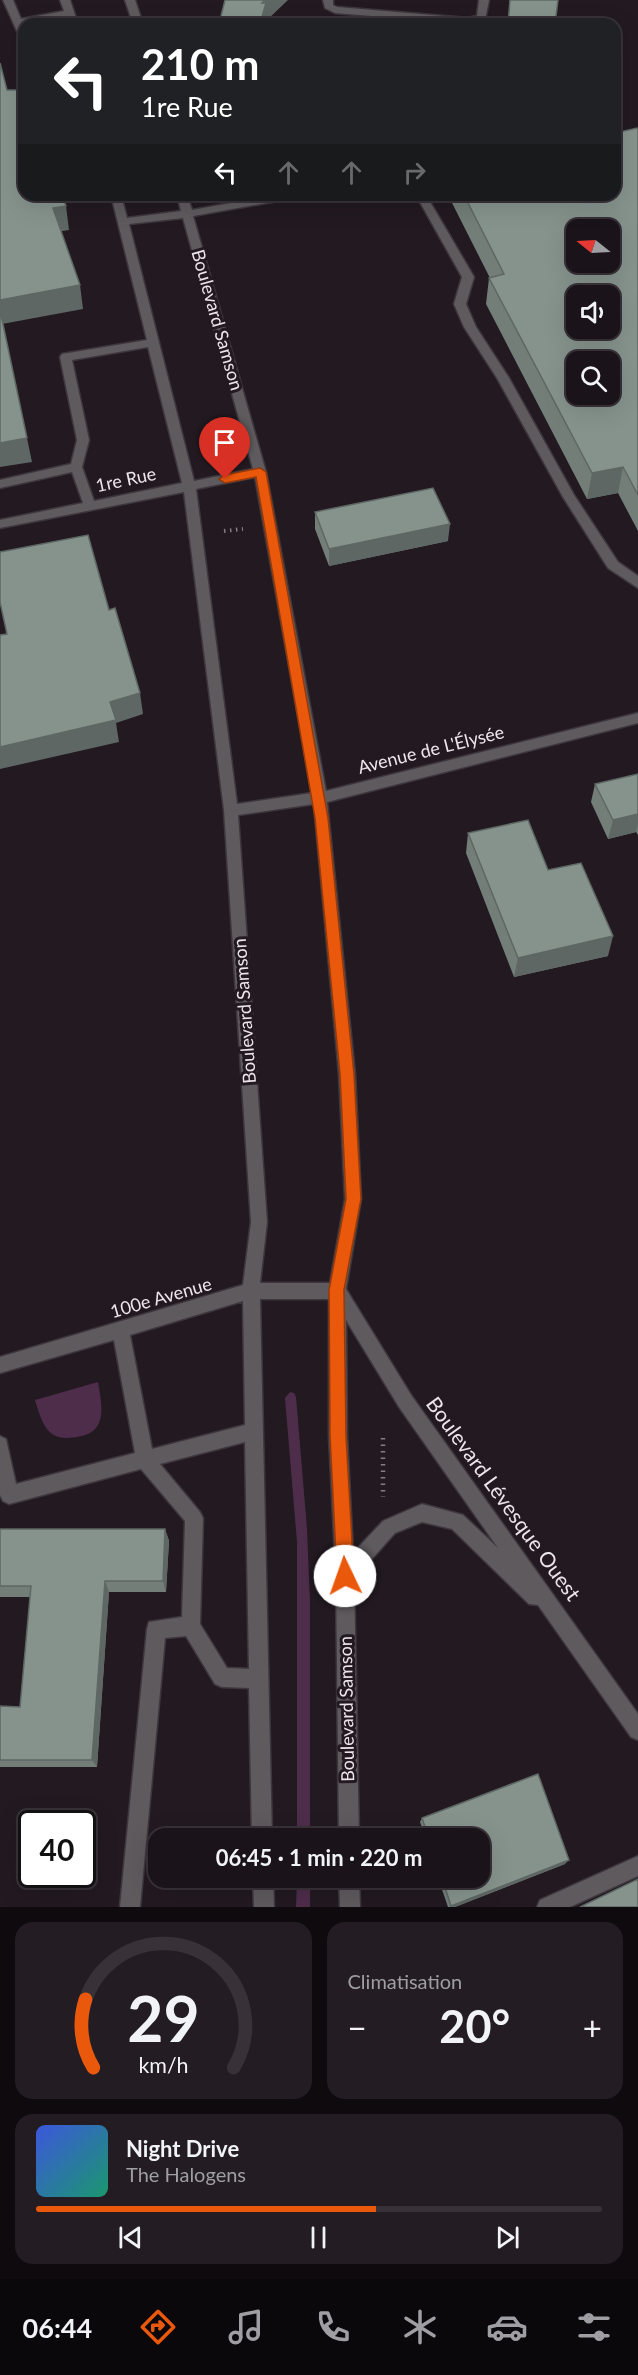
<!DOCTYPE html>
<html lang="fr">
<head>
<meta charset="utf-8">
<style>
  :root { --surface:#1a1319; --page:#231c22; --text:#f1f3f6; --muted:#9f9ea2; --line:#383238; --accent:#ea580c }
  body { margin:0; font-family:Lato,sans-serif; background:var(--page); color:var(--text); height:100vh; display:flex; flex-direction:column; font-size:22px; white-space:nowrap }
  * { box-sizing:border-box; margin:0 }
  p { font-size:20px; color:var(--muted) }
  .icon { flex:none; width:33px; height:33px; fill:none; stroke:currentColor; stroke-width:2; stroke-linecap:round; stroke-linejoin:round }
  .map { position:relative; height:1907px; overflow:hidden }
  .sheet { display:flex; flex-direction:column; gap:15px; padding:15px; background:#0e0a0e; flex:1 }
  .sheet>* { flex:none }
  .hud { position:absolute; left:18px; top:18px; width:603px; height:183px; border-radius:18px; box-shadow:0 6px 24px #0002,0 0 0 2px var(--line); background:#202124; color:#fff; overflow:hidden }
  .needle { width:39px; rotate:288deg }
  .controls { position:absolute; left:566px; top:219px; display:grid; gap:12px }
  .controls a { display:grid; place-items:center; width:54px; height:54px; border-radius:12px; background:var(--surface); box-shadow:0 6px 24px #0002,0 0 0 2px var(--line); font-size:30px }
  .speed { position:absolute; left:18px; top:1810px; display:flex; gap:12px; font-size:30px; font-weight:700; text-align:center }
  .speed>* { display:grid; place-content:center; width:78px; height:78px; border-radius:50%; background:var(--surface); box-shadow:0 6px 24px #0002,0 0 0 2px var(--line); line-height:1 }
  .speed .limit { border:3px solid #111; border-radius:9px; background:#fff; color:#111 }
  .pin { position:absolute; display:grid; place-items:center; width:51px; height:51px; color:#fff; margin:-62px -26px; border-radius:50% 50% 50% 0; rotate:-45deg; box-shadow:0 0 6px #0007 }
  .pin .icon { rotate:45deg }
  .me { position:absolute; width:66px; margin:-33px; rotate:357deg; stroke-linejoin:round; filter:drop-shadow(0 0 4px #0008) }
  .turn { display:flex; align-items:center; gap:21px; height:126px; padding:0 24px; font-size:27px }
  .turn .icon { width:78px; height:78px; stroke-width:2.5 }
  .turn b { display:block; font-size:42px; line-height:51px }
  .lanes { display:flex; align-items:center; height:57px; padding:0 24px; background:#0003; justify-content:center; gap:30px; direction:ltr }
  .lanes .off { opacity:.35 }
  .big { font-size:45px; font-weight:700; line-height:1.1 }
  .sheet .card { flex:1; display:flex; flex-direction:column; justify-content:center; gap:9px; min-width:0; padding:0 21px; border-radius:18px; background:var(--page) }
  .sheet .dial { align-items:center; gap:0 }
  .dial svg { height:156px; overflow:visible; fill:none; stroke:var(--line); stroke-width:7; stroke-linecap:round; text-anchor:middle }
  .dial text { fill:var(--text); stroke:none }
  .song { display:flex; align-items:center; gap:18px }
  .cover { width:72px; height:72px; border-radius:9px; background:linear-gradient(135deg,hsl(230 70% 55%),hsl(160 70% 35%)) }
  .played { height:6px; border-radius:3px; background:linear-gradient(90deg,var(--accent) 60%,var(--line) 60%) }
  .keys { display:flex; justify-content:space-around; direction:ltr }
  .heat { display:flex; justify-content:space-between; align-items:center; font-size:33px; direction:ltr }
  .sheet .tiles { flex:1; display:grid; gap:15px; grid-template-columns:1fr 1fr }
  .card:last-child { grid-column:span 2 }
  .trip { position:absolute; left:148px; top:1828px; width:342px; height:60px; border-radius:18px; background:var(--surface); box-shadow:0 6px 24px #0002,0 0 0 2px var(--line); font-weight:700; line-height:60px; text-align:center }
  .tab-bar { display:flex; height:96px; justify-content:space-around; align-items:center; background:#0a080a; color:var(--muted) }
  .tab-bar .icon { width:42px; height:42px }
  .tab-bar .selected { color:var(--accent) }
  .tab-bar b { font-size:27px; color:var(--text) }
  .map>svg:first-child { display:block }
  .green { fill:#4e2d4b }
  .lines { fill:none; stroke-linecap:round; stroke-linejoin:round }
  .minor-casing { stroke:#3e363d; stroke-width:3 }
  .path-far1 { stroke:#857e84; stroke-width:4; stroke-dasharray:1.5 4.5; stroke-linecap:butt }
  .path { stroke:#857e84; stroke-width:4.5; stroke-dasharray:1.5 5; stroke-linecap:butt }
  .minor { fill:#5e5a5d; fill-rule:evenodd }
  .wall { fill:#737e79 }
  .shaded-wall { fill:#5e6763 }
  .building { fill:#86938d; stroke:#5e6763; stroke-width:1.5; fill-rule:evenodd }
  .route { fill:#ea580c; stroke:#983908; stroke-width:1.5 }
  .labels { text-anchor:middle; stroke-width:6; stroke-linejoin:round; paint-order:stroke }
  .street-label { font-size:18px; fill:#ece6eb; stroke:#221921 }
  .near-street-label { font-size:21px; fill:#ece6eb; stroke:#221921 }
</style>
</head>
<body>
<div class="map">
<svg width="638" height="1907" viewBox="0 0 638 1907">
  <rect width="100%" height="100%" fill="#221921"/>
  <path class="green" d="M98 1382C100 1395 104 1410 99 1423 96 1430 89 1435 81 1436 49 1444 43 1427 35 1400Z
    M290 1392 294 1393 296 1397 307 1529 310 1602V1839H297V1542L285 1398Z
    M297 1878H310V1907H296Z"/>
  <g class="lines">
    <g class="minor-casing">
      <path id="minor" d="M3 0H13L21 19 64 11 60 0H70L78 24H68L66 17 24 24V39L20 38Z
        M125 0H135L143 24H133Z
        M323 0H333V5L337 7 468 18 477 16 479 0H489L485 20 468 24 335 13 325 8Z
        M111 195H121L127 218 181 211 177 195H187L192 210 276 195H299L294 198 193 216 266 472 326 791 638 713V723L327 802 355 1074 361 1199 346 1289 411 1395 638 1714V1740L631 1737 538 1605 529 1604 452 1529 422 1522 395 1533 354 1579 359 1839H339L336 1576 329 1436V1299H260L272 1839H252L249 1688 222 1687 215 1684 186 1636 165 1638 140 1907H120L147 1629 149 1622 182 1617 185 1521 141 1469 9 1504 3 1501 0 1495V1436L6 1439 16 1484 135 1453 114 1340 0 1373V1357L243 1285 251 1222 224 810 184 492 0 528V520L83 503 72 472 0 488V480L71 464 77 440 60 357 62 354 147 340ZM183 218 253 469 194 481 129 224ZM148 347 182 483 94 501 82 467 89 440 72 360ZM255 477 312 793 237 804 196 489ZM314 804 339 1074 345 1199 330 1283H260L267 1222 238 815ZM243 1301 245 1425 152 1449 130 1335ZM346 1320 399 1407 498 1548 463 1515 422 1504 383 1521 353 1553 347 1436ZM245 1442 249 1669 227 1668 200 1624 203 1518 200 1512 160 1464Z
        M416 195H426L474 277 466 304 476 327 509 378 574 495 618 562 638 576V588L608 568 563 497 497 378 464 327 454 304 462 277Z
        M638 1856V1876L570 1907H537L540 1900Z
        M253 1878H273L274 1907H254Z
        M339 1878H359L360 1907H340Z"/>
    </g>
    <path class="path-far1" d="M224 531 243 529"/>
    <path class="path" d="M383 1438V1497"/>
    <use href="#minor" class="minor"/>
  </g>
  <path class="wall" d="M638 129V531L618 493 587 499 486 304 489 278H490L448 195H615Z
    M315 512 448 541 329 566 315 529Z
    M638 774V835L636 832 608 839 591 802 595 784Z
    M468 833 548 870 608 956 514 977 466 853Z
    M0 1529H165L169 1541 166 1592H109L97 1767H0V1706L20 1707 30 1597H0Z
    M422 1818 565 1864 455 1907H448L438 1878H480V1839H426L420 1822Z"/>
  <path class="shaded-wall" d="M265 0H288L266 21V24H260L262 3Z
    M66 206 69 230 56 232 53 208Z
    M80 285 83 309 2 324 0 312V300Z
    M27 438 32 462 0 467V443Z
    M623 467 618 493 587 499 592 473Z
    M450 524 448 541 329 566V549Z
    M140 693 143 714 116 723 119 742 0 769V747L110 702Z
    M638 814V825L636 832 608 839 613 820Z
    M613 936 608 956 514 977 518 958Z
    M165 1529 169 1541 166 1592 163 1581Z
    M105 1581 109 1592 97 1767 92 1760Z
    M569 1860 565 1864 455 1907H450Z"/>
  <path class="building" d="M225 0H265L262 3H266L260 24H219Z
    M510 0H558L555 24H508Z
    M0 63 7 90H17L22 139H24V195H62L66 206 53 208 80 285 0 300Z
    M637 128 638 129V495L623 467 592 473 489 278 504 274 464 195H615V133ZM576 230H609V262H576ZM576 296H609V328H576ZM576 362H609V394H576Z
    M0 310 27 438 0 443Z
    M433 488 450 524 329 549 315 512Z
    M88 535 109 610 115 608 140 693 110 702 116 720 0 747V635L7 634 0 602V552Z
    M638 774V814L613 820 595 784Z
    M528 820 548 870 581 863 613 936 518 958 468 833Z
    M0 1529H165L163 1581H105L92 1760H0V1706L20 1707 31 1586H0Z
    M538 1774 569 1860 451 1906 442 1878H480V1839H429L422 1818Z
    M638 1879V1907H580Z"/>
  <path class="route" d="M260 468 266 472 328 818 354 1074 361 1199 344 1290 346 1436 354 1576 351 1582 345 1584 340 1582 337 1576 330 1436 329 1290 346 1199 340 1074 315 818 256 477 225 483 219 479 225 475Z"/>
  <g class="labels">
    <g class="street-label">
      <text transform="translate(217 320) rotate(74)" y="6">Boulevard Samson</text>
      <text transform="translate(126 480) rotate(-12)" y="6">1re Rue</text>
      <text transform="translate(431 750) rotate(-14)" y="6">Avenue de L'Élysée</text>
      <text transform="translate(245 1011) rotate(-94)" y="6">Boulevard Samson</text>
      <text transform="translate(161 1298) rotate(-16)" y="6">100e Avenue</text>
      <text transform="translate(347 1709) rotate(-91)" y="6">Boulevard Samson</text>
    </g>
    <g class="near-street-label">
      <text transform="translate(503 1499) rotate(54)" y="7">Boulevard Lévesque Ouest</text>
    </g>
  </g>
</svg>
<div class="controls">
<a><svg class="needle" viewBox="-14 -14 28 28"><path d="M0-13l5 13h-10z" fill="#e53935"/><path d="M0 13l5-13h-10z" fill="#9f9ea2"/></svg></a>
<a><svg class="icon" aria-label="sound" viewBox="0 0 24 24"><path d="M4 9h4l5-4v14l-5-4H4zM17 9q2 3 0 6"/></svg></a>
<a><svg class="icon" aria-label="search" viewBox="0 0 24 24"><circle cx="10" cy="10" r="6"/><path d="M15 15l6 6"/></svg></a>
</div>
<div class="speed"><div class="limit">40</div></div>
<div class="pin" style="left:225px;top:479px;background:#d93025"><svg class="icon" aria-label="arrive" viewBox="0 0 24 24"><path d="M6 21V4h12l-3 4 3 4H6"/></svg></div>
<svg class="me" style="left:345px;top:1576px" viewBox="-20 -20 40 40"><circle r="19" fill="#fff"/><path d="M0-13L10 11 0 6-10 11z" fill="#ea580c"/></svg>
<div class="trip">06:45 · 1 min · 220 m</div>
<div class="hud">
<div class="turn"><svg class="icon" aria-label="left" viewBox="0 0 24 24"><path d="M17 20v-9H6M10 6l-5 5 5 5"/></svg><div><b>210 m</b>1re Rue</div></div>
<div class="lanes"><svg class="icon" aria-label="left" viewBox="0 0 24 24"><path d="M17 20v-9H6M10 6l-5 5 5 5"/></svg><svg class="icon off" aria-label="ahead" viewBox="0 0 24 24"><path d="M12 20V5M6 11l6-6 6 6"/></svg><svg class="icon off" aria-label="ahead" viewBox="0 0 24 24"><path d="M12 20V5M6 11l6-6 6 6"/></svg><svg class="icon off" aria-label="right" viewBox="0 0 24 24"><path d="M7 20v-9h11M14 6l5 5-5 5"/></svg></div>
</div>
</div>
<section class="sheet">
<div class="tiles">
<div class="card dial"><svg viewBox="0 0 100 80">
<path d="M14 69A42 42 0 1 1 86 69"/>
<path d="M14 69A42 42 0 0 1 10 34" stroke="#ea580c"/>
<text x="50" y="56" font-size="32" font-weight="700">29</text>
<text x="50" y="72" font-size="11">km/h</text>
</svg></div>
<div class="card"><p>Climatisation</p>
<div class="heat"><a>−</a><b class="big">20°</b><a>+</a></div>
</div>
<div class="card">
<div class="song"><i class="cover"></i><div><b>Night Drive</b><p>The Halogens</p></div></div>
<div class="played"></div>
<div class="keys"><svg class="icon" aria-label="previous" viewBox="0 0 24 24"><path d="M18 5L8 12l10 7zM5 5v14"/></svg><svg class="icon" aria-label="pause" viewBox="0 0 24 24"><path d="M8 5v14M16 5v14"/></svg><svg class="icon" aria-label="next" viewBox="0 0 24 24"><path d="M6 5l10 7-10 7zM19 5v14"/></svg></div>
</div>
</div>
</section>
<nav class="tab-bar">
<b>06:44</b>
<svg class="icon selected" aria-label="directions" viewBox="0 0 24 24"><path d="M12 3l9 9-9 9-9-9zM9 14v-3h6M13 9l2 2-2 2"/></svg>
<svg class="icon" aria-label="music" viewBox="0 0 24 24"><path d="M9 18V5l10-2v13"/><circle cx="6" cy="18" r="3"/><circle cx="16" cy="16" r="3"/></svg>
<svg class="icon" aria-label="phone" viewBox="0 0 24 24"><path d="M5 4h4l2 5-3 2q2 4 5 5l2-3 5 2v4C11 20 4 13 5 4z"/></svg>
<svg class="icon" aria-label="climate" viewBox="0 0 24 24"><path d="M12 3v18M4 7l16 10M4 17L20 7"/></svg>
<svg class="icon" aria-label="car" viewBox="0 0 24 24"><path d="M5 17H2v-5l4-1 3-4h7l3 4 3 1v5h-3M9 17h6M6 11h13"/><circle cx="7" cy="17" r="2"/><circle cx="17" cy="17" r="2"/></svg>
<svg class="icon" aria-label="filters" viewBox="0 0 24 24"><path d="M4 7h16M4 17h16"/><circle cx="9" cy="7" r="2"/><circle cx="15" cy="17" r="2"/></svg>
</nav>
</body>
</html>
